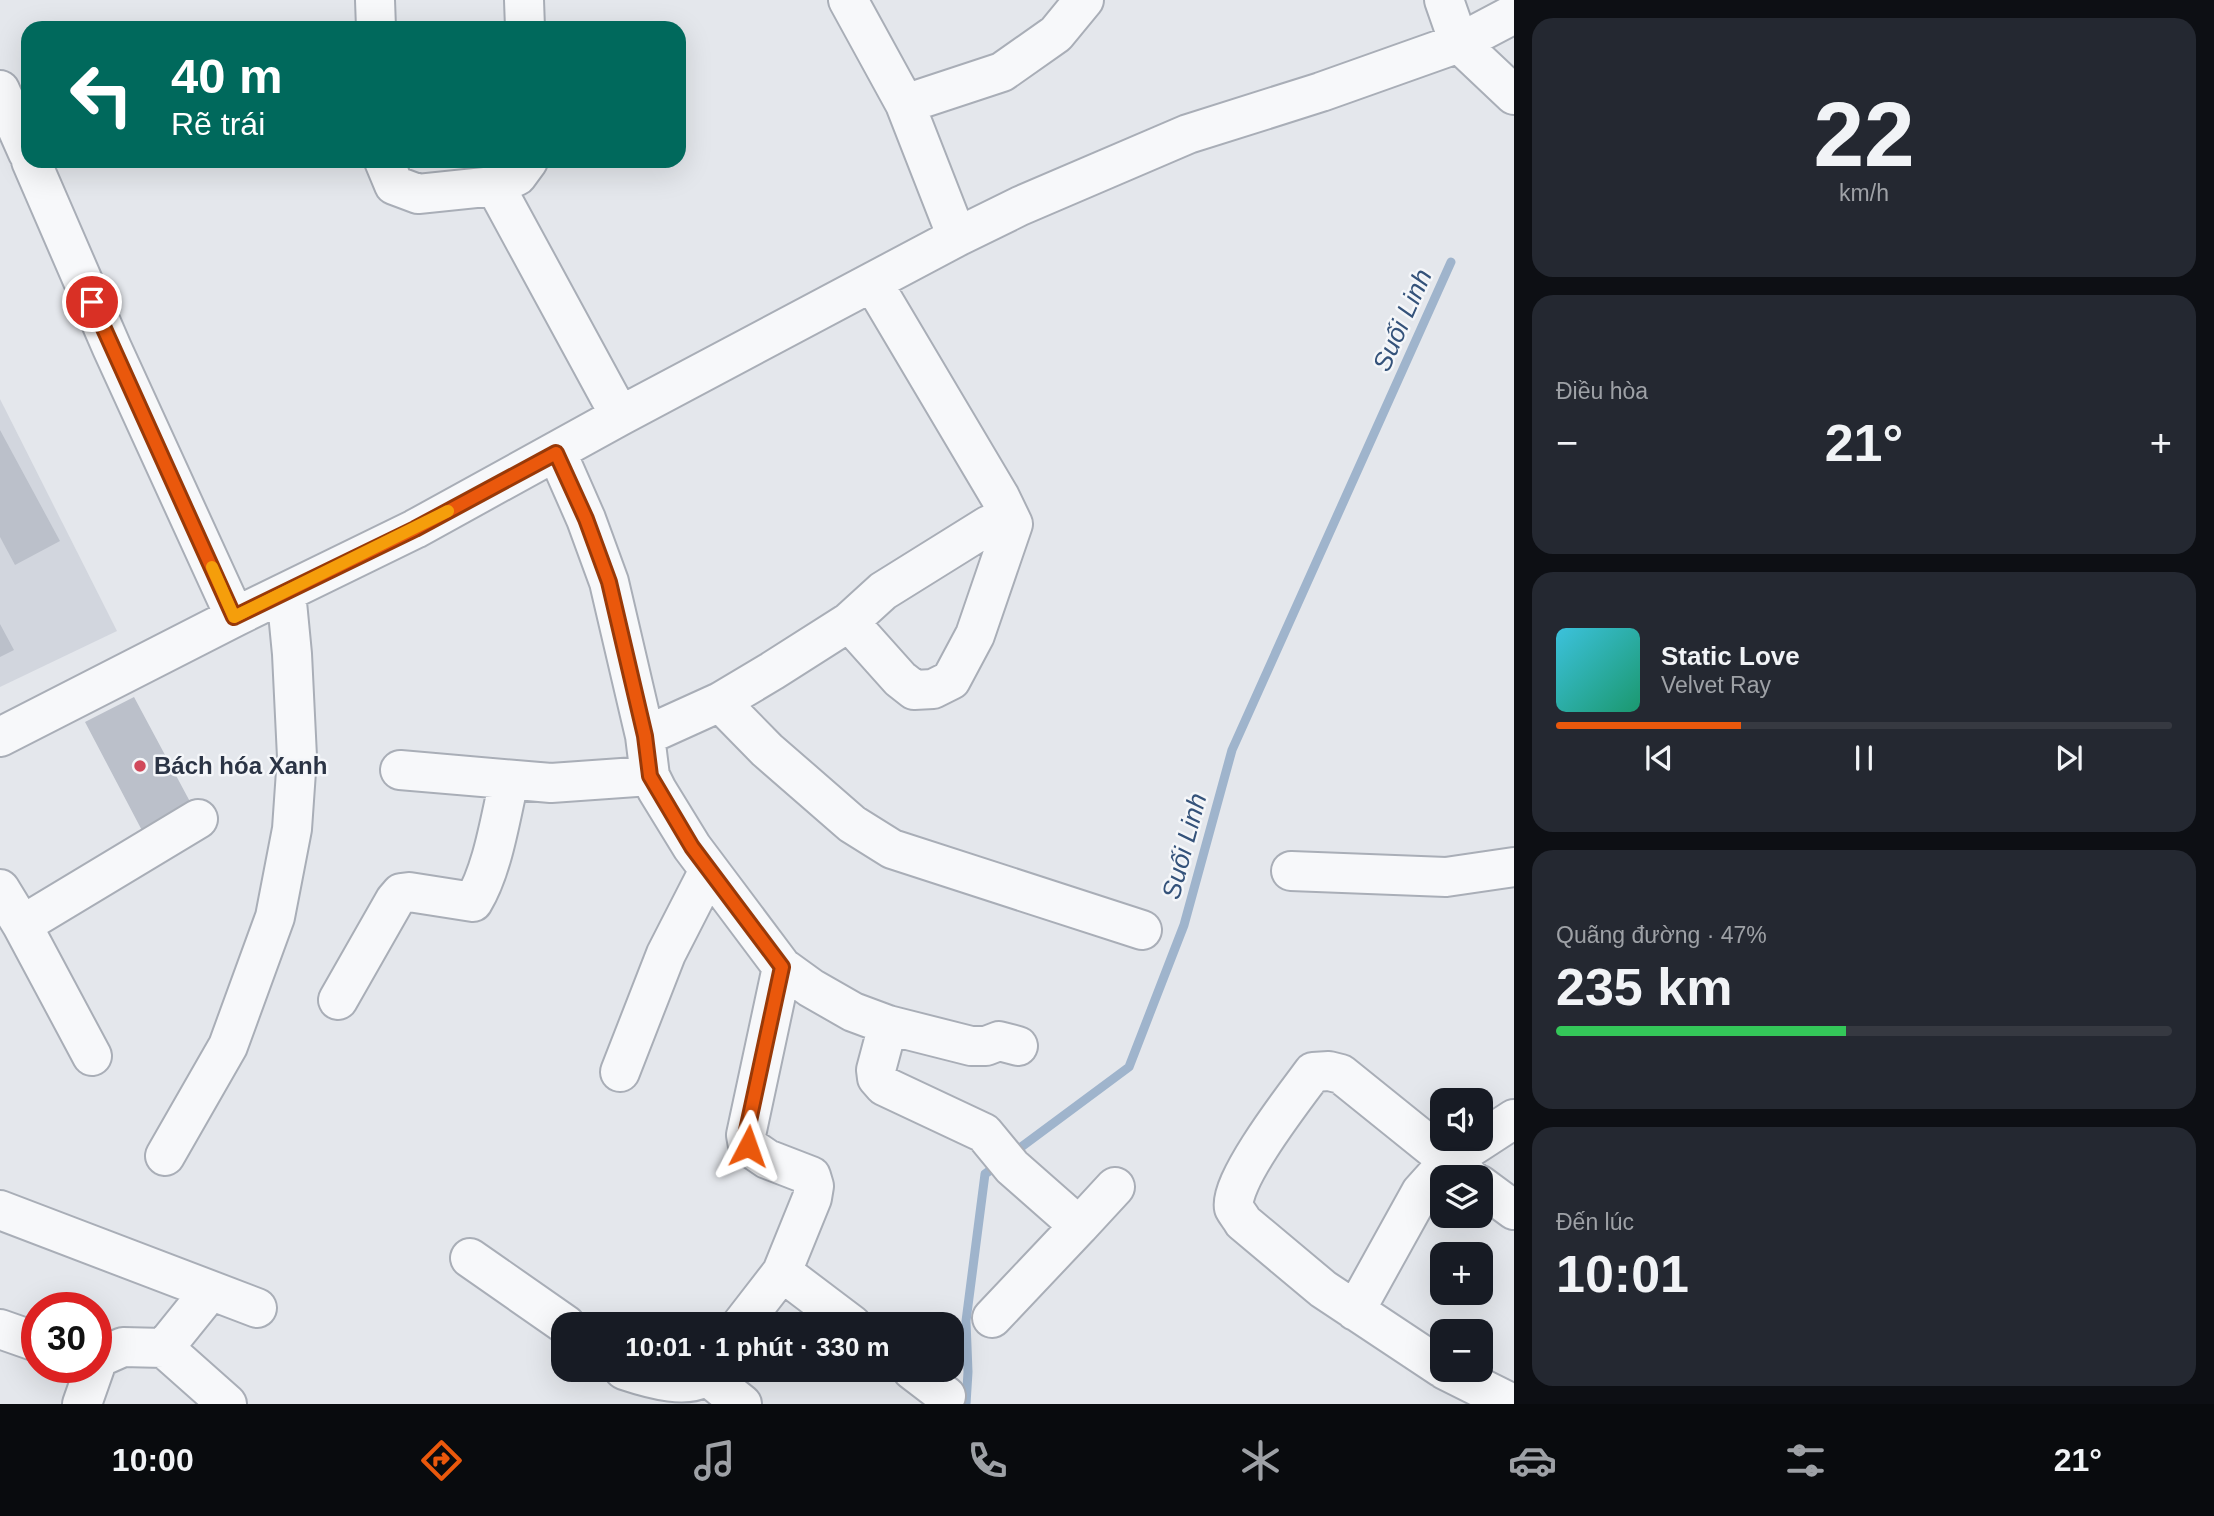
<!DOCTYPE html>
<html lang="vi">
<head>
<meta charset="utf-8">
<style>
  :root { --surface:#171b24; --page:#242831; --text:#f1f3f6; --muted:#9ea1a6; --line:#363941; --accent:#ea580c }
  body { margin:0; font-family:Helvetica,sans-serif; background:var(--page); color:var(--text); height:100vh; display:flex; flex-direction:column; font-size:26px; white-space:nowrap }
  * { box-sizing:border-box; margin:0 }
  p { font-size:23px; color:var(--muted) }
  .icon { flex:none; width:38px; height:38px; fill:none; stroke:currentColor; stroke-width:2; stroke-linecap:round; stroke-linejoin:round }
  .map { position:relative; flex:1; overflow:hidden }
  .side { display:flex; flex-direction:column; gap:18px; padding:18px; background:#0d0f14; width:700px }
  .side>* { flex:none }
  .hud { position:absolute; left:21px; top:21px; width:665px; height:147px; border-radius:21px; box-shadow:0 7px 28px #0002; background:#00695c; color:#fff; overflow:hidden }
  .buttons { position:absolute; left:1430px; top:1088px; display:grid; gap:14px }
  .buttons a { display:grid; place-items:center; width:63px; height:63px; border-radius:14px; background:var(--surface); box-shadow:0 7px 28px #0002; font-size:35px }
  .speed { position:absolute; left:21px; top:1292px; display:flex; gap:14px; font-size:35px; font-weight:700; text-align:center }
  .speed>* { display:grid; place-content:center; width:91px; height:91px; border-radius:50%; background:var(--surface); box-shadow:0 7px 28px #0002; line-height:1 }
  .speed .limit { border:10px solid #d22; background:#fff; color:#111 }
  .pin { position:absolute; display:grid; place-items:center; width:60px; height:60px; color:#fff; margin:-30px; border:4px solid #fff; border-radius:50%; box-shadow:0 2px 7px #0007 }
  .me { position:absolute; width:77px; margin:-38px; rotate:4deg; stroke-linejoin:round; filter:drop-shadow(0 0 5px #0008) }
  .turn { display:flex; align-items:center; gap:24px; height:147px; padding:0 35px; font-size:32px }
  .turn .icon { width:91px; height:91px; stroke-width:2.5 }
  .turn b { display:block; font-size:49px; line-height:60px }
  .big { font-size:52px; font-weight:800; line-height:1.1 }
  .side .tile { flex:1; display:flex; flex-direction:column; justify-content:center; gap:10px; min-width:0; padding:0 24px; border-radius:21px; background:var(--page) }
  .side .dial { align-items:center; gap:0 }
  .dial b { font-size:91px; line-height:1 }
  .song { display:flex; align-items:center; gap:21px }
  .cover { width:84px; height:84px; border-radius:10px; background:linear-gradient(135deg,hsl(190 70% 55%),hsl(160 70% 35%)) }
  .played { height:7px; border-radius:4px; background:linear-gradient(90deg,var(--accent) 30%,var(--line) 30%) }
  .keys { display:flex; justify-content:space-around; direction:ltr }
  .heat { display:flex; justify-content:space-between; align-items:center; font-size:38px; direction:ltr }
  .charge { height:10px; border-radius:5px; background:linear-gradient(90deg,#34c759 47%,var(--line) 0) }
  .trip { position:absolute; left:551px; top:1312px; width:413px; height:70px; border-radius:21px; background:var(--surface); box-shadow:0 7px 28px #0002; font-weight:800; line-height:70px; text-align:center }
  .tabs { display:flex; height:112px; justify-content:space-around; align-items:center; background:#090b0e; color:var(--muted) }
  .tabs .icon { width:49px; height:49px }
  .tabs .active { color:var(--accent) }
  .tabs b { font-size:32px; color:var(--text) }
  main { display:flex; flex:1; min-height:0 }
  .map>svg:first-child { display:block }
  .built { fill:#d2d6de }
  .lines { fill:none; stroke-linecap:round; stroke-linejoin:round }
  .stream { stroke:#9fb4cc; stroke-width:9 }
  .building { fill:#bbc0ca }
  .minor-casing { stroke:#a9aeb7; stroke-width:42 }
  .minor { stroke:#f7f8fa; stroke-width:38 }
  .route-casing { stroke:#983908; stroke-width:18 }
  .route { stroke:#ea580c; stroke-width:12 }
  .slow { stroke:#f59e0b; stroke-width:12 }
  .poi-dot { fill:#d1495b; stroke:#f4f6f9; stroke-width:2.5 }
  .labels { text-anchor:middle; stroke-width:5; stroke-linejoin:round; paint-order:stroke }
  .poi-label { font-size:24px; font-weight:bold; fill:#2b3445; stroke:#f4f6f9; text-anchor:start }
  .water-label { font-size:26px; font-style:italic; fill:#34527a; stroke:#f4f6f9 }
</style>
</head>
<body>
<main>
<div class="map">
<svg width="1514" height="1404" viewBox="0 0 1514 1404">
  <rect width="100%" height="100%" fill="#e4e7ec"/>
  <path class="built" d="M0 399 117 631 0 687Z"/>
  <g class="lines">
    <path class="stream" d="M1013 1153 1129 1067 1184 925 1232 750 1451 262
      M966 1404 968 1372 966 1321 985 1174 999 1164"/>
  </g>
  <path class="building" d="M0 430 60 541 15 565 0 537Z
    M0 624 14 650 0 657Z
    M134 697 195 811 147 840 85 722Z"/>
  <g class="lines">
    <g class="minor-casing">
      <path id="minor" d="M375 0 376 28
        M524 0 525 28
        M848 0 905 104 957 237
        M1444 0 1459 43 1514 95
        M0 90 28 153
        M905 104 1002 72 1056 34 1084 0
        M31 161 112 348 235 617
        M384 161 394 185 418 194 495 186 620 416
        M495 186 517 176 528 161
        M557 453 586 519 609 582 645 736 650 776 657 790 692 847 782 967 811 988 853 1012 888 1025 876 1070 877 1078 884 1086 984 1133 1012 1167 1079 1226 992 1318
        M849 622 900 679 914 690 933 689 951 680 975 635 1013 524 1000 497 873 283
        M720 702 767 750 852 824 892 849 1142 930
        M645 736 720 702 772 671 849 622 883 591 989 525 1013 524
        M0 737 235 617 415 529 620 416 957 237 1020 206 1188 134 1321 92 1459 43 1514 14
        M400 770 551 783 650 776
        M1291 871 1446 877 1514 867
        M0 889 22 925 198 819
        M22 925 92 1056
        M782 967 746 1135 748 1146 767 1159 811 1176 814 1186 812 1198 782 1272
        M338 1000 395 900 401 893 409 892 473 902C493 869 500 819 509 781
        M888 1025 971 1046H986L999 1041 1018 1046
        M620 1072 666 954 709 870
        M165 1156 228 1046 275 917 292 829 297 757 292 654 286 592
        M1480 1185 1514 1210
        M0 1210 257 1308
        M1079 1226 1115 1187
        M470 1258 566 1325
        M1355 1311 1421 1192 1448 1162 1514 1119
        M741 1325 782 1272 852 1325
        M0 1329 37 1342
        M164 1348 210 1291
        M96 1359 123 1347 164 1348 227 1404
        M1442 1368 1323 1289 1243 1222C1241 1218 1236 1212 1234 1208 1228 1182 1296 1095 1313 1072L1329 1071 1341 1074 1470 1178
        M624 1370C645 1377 696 1394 711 1370
        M912 1370 946 1396
        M1445 1370 1513 1404
        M707 1376 742 1404
        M82 1404 95 1367"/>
    </g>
    <use href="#minor" class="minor"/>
  </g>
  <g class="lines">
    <g class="route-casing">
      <path id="route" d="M92 302 234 617 415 529 556 453 586 519 609 582 645 736 650 776 692 847 782 967 746 1135 748 1146"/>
    </g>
    <use href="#route" class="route"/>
    <path class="slow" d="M212 567 234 617 448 511"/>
  </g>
  <circle class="poi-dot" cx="140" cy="766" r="7"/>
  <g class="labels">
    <g class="poi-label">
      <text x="154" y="774">Bách hóa Xanh</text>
    </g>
    <g class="water-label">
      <text transform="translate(1402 320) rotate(-66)" y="9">Suối Linh</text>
      <text transform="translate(1184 846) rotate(-75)" y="9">Suối Linh</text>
    </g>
  </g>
</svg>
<div class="buttons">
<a><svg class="icon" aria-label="sound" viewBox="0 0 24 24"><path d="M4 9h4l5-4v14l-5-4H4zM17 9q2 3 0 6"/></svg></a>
<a><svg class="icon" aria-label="layers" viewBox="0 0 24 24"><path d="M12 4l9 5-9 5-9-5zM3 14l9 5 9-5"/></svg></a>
<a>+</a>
<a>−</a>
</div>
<div class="speed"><div class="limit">30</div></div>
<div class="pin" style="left:92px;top:302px;background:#d93025"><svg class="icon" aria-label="arrive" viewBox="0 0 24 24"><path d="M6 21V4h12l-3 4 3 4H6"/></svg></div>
<svg class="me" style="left:748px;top:1146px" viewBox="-20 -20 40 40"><path d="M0-17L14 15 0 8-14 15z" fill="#ea580c" stroke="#fff" stroke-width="4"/></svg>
<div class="trip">10:01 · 1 phút · 330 m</div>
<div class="hud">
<div class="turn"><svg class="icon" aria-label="left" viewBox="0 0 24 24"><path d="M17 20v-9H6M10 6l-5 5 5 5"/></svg><div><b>40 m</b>Rẽ trái</div></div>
</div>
</div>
<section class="side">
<div class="tile dial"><b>22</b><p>km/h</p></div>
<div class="tile"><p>Điều hòa</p>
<div class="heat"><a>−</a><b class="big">21°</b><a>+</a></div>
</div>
<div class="tile">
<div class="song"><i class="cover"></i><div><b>Static Love</b><p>Velvet Ray</p></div></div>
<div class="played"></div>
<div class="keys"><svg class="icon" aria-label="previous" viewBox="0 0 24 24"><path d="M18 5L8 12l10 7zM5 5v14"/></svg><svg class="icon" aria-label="pause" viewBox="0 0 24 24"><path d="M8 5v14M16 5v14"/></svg><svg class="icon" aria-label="next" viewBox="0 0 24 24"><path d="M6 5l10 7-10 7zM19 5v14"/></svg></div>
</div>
<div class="tile"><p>Quãng đường · 47%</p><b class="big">235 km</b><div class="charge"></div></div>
<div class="tile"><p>Đến lúc</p><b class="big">10:01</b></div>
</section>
</main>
<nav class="tabs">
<b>10:00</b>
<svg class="icon active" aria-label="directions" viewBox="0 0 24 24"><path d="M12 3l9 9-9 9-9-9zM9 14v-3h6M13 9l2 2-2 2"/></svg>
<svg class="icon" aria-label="music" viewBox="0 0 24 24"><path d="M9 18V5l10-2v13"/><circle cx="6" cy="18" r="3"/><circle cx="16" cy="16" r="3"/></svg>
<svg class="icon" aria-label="phone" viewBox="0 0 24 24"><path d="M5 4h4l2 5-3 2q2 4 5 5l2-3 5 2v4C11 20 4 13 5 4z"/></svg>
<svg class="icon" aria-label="climate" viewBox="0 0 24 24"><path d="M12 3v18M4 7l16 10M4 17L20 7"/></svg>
<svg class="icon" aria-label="car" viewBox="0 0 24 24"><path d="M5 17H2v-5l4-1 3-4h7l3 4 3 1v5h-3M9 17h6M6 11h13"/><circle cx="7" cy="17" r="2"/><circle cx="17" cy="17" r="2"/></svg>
<svg class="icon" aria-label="filters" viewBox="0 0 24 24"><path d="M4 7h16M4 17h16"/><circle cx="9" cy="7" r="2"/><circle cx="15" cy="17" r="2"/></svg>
<b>21°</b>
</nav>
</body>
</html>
